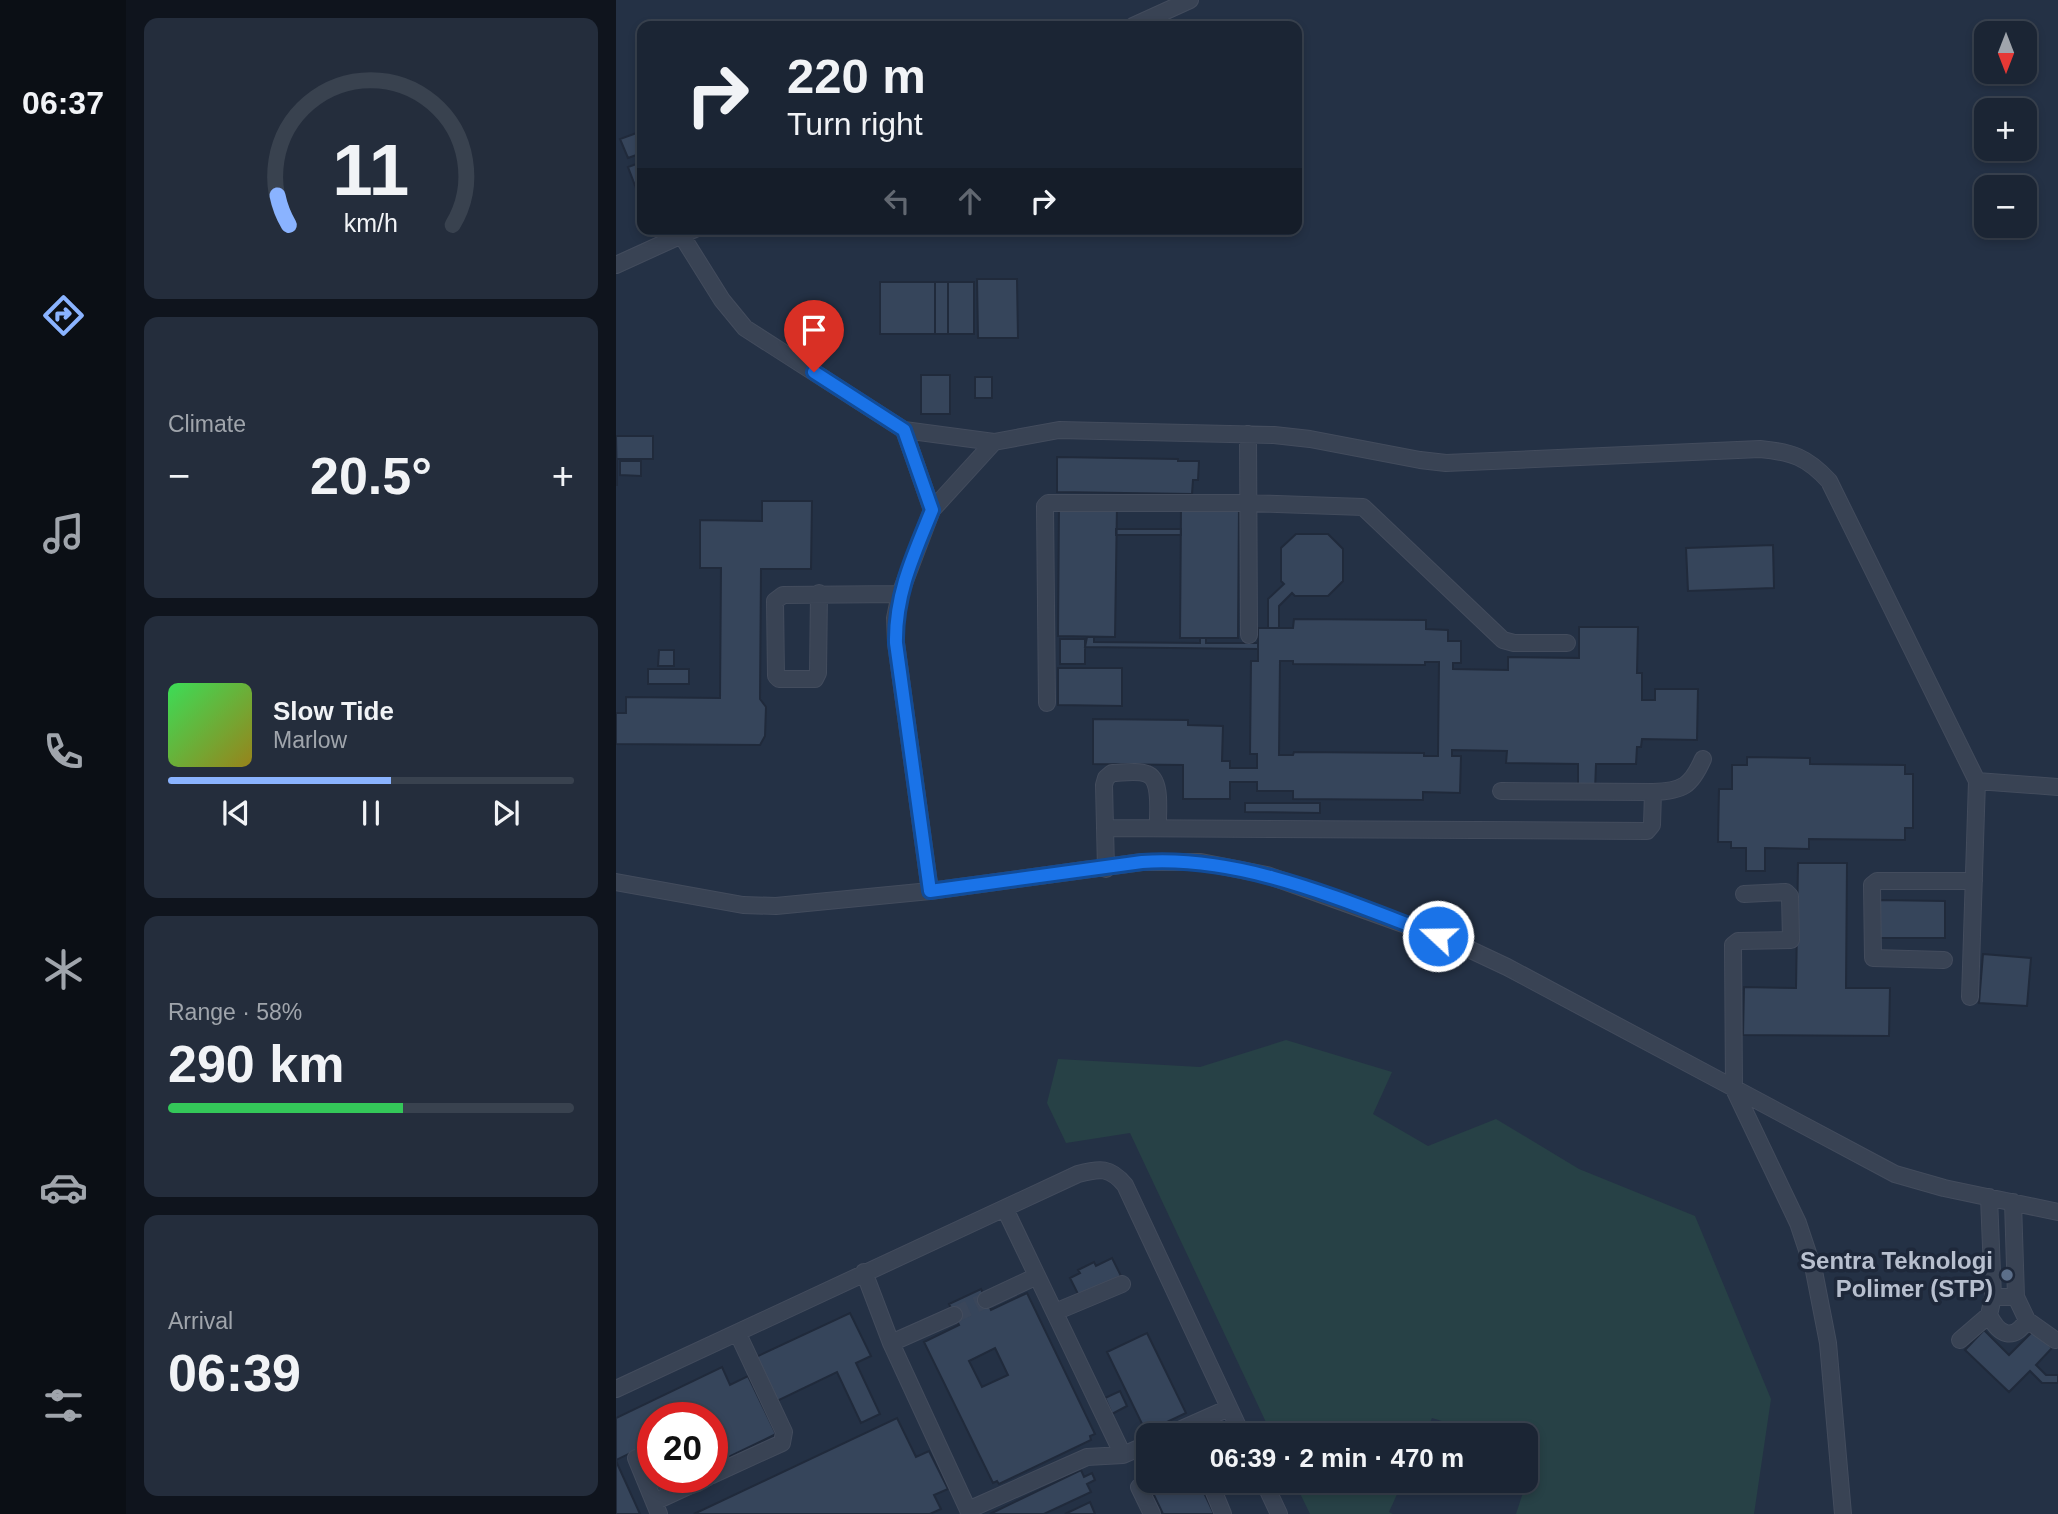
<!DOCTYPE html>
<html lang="en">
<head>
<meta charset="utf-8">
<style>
  :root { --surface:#1b2534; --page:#242d3c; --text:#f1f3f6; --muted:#a0a5ac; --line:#39424f; --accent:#8ab3ff }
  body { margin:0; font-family:Helvetica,sans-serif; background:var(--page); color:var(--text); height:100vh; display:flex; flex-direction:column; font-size:26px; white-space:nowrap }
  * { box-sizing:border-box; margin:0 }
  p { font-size:23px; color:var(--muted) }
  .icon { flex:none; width:38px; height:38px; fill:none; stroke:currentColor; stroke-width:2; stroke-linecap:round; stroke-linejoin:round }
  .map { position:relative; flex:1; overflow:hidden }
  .drawer { display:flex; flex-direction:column; gap:18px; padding:18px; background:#0f141d; width:490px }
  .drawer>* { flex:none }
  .top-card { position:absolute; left:21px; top:21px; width:665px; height:214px; border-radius:14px; box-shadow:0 4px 10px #0003,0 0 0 2px var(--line); background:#1b2534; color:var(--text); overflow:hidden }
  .needle { width:46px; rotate:180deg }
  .buttons { position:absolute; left:1358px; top:21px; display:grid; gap:14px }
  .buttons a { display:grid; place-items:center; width:63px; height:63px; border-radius:14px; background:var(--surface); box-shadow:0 4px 10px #0003,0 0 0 2px var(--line); font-size:35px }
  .speed { position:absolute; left:21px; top:1402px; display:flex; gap:14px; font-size:35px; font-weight:700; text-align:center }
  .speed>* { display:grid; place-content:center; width:91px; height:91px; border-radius:50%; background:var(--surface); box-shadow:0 4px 10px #0003,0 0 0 2px var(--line); line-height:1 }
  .speed .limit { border:10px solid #d22; background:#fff; color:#111 }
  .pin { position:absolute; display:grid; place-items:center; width:60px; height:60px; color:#fff; margin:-72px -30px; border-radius:50% 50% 50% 0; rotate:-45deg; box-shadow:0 0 7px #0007 }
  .pin .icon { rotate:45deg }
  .me { position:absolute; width:77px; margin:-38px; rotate:291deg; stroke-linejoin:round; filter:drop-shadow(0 0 5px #0008) }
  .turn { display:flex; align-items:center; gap:24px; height:147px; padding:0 35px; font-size:32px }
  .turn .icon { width:91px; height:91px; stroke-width:2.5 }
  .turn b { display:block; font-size:49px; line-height:60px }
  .lanes { display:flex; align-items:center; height:66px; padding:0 35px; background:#0003; justify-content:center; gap:35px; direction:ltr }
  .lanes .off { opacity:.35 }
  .big { font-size:52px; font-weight:600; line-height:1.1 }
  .drawer .card { flex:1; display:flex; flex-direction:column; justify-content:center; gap:10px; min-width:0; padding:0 24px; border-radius:14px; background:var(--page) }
  .drawer .dial { align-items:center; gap:0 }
  .dial svg { height:182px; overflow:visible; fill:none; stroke:var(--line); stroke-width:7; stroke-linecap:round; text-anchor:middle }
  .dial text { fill:var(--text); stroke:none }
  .song { display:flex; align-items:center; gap:21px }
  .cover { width:84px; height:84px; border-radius:10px; background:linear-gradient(135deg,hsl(130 70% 55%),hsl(50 70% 35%)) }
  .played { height:7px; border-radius:4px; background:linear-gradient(90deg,var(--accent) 55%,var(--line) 55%) }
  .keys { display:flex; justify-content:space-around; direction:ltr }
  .heat { display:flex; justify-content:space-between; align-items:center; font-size:38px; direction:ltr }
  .charge { height:10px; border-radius:5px; background:linear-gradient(90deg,#34c759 58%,var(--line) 0) }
  .trip { position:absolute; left:520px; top:1423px; width:402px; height:70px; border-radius:14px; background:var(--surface); box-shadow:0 4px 10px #0003,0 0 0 2px var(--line); font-weight:600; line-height:70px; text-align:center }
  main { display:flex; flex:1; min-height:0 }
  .tab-bar { display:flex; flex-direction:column; width:126px; justify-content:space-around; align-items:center; background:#0b0f15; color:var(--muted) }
  .tab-bar .icon { width:49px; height:49px }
  .tab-bar .selected { color:var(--accent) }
  .tab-bar b { font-size:32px; color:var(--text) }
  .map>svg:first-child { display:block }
  .green { fill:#274146 }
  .building { fill:#36455b; stroke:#202a3b; stroke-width:2; fill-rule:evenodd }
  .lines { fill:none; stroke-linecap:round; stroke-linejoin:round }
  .minor-tunnel { stroke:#3a465a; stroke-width:16; stroke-dasharray:16 8; stroke-linecap:butt }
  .minor-casing { stroke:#434c5d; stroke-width:18 }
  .minor { stroke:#394354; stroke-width:16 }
  .route-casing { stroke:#114b97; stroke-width:18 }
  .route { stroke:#1a73e8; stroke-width:12 }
  .service-dot { fill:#5c6f8a; stroke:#1e283a; stroke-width:2.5 }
  .labels { text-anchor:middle; stroke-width:7; stroke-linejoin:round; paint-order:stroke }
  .poi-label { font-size:24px; font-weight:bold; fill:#b7bfce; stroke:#1e283a; text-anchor:end }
</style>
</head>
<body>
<main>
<nav class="tab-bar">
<b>06:37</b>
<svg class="icon selected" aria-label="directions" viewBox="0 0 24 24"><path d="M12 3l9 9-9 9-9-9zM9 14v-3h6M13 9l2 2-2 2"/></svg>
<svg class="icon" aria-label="music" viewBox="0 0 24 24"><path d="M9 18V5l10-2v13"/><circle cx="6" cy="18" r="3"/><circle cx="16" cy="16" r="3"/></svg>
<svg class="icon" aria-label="phone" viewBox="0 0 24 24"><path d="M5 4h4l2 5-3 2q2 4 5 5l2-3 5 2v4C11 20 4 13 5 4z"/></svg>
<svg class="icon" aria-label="climate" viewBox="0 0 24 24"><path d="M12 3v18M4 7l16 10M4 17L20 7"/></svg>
<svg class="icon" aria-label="car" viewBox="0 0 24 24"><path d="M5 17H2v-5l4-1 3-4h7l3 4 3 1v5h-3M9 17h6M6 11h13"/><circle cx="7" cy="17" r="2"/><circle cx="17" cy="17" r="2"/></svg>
<svg class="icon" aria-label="filters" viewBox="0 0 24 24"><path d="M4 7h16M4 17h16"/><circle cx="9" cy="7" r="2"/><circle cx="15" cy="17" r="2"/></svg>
</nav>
<section class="drawer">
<div class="card dial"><svg viewBox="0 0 100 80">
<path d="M14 69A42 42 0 1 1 86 69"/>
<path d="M14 69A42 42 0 0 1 9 56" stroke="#8ab3ff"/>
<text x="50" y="56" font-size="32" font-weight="700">11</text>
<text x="50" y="72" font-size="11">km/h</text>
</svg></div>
<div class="card"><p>Climate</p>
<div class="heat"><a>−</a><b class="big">20.5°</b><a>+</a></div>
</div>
<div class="card">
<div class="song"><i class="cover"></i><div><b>Slow Tide</b><p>Marlow</p></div></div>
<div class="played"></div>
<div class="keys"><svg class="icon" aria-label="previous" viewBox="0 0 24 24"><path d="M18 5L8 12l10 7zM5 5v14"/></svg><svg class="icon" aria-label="pause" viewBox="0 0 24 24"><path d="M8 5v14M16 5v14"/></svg><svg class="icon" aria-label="next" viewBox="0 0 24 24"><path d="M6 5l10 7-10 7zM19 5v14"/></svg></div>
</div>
<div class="card"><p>Range · 58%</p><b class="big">290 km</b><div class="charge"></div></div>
<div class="card"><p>Arrival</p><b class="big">06:39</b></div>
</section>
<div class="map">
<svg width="1442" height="1514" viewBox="0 0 1442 1514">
  <rect width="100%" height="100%" fill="#243145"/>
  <path class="green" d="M670 1040 776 1072 757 1114 812 1146 880 1119 963 1169 1079 1216 1155 1399 1138 1514H900L912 1477 910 1473V1435H871L816 1418 808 1435H656L514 1133 450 1143 431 1103 442 1059 584 1067Z
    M678 1481H787L773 1512 777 1514H694Z"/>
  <path class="building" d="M26 131V153L12 158 4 139Z
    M26 162V195L23 196 12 167Z
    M361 279H401L402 338H362Z
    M264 282H319V334H264Z
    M319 282H332V334H319Z
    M332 282H358V334H332Z
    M305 375H334V414H305Z
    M359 377H376V398H359Z
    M0 436H37V459H1V486Z
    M441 457 562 459V461H583L582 480H577L576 494 441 492Z
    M4 461H25V476L4 475Z
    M146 501H196L195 569H145L144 699 150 707 149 736 144 745 0 744V713H10V697L104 698 105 568H84V520L146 521Z
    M443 504 501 505 499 637 442 636Z
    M565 506H623L622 638H564Z
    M500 529H565V535H500Z
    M680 534H712L727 549V581L712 596H679L676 593 663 606V628H652V599L668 584 665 581V548Z
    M1157 545 1158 588 1072 591 1070 548Z
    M678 619 810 620V629L832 630V641H845V663H837V669L892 670V657L963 658V627H1022L1021 673H1026V700H1039V689H1082L1081 740 1026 739 1025 747H1021L1020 764H980L979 791H962V764L890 763 891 751 836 750V756H845L844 793 807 792V800L677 799V791H641V782H614V799H567V765L477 764V719L572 720V725L607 726 606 761H614V768H641V754H634L635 661H642V628H677ZM664 661H677V664L809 665V662H823L822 756H808V753L678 752 677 755H663Z
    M471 637H478V642L584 643V638H590V643H642V649L469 647Z
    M444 639H469V664H444Z
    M43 650H58V666H42Z
    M442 668H506V706L442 705Z
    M32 669H73V684H32Z
    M1131 757 1194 758V764L1289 765V774H1297V828H1289V840L1193 839V849L1149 848V871H1130V848H1115V842H1102L1103 789H1116V765H1131Z
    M629 803H704V813L629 812Z
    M1182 863H1231L1230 988H1274L1273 1036 1127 1035 1128 987 1180 988Z
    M1264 900 1329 901V938H1264Z
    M1367 954 1415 958 1411 1006 1363 1003Z
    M496 1258 505 1276 463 1296 454 1278 464 1273 462 1270 478 1262 480 1266Z
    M365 1289 375 1310 411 1293 479 1434 474 1436 475 1440 383 1484 381 1481 377 1483 308 1342 343 1325 333 1304ZM379 1348 392 1375 366 1387 353 1361Z
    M234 1313 255 1356 240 1363 264 1414 245 1423 221 1372 161 1401 140 1357Z
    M1368 1330 1393 1355 1418 1330 1436 1348 1420 1365 1430 1375H1442V1383H1426L1414 1371 1393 1392 1349 1350Z
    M531 1333 570 1413 530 1432 491 1352Z
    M106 1367 114 1385 132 1376 160 1434 96 1465V1418H37V1447L35 1443 0 1460V1418Z
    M504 1391 511 1406 496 1414 489 1398Z
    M281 1418 300 1457 313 1451 332 1489 318 1495 325 1509 314 1514H78Z
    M0 1461 24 1514H0Z
    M465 1470 468 1477 476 1473 479 1480 471 1484 475 1492 428 1514H374Z
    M562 1480H582L598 1514H547L537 1493Z
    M474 1502 479 1514H449Z"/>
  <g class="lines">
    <path class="minor-tunnel" d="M338 1315 370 1300"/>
    <g class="minor-casing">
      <path id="minor" d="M517 26 574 0
        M66 236 106 300 129 328 288 430 378 442 443 430 658 435 694 439 804 460 830 463 1144 449C1176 452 1191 457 1213 481L1361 781 1442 787
        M0 265 79 229
        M288 430 316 510
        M632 434 633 635
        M203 593 202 673 199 679H163L160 676 159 601 167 595 284 594
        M431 703 429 506 432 503H633L747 507 887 640 898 643H951
        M885 791 1037 792
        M489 828 1031 831 1036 825 1037 792C1067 791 1075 786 1087 759
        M490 869 488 785 490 778 496 773C506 773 522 770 531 774 547 780 541 815 542 828
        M0 882 127 905 160 906 314 891 526 862H585L651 875 840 943 891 967 1279 1174 1328 1188 1442 1212
        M314 891 280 643 279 618 284 594 316 510 378 442
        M1128 894 1170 892 1174 896 1175 940 1122 941 1117 945 1118 1089 1182 1223 1198 1271 1212 1343 1227 1514
        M1328 960 1257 958 1256 885 1261 881H1358
        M1354 997 1361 781
        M1373 1197 1377 1297
        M1397 1202 1400 1297
        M389 1209 507 1455 532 1444
        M248 1272 275 1343 354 1514
        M370 1300 421 1276
        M439 1312 506 1284
        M1373 1315C1383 1335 1397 1342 1411 1320
        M1344 1340 1373 1315 1377 1297H1400L1411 1320 1439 1340
        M275 1343 338 1315
        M0 1389 462 1174C484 1168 494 1167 509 1185L626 1435
        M552 1435 613 1408
        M20 1458 43 1514
        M96 1475 166 1443 168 1432 122 1334
        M593 1480 607 1514
        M647 1480 663 1514
        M523 1487 536 1514
        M38 1502 92 1477
        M352 1510 471 1457 507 1455"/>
    </g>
    <use href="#minor" class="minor"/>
  </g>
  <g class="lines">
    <g class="route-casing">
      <path id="route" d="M198 372 288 430 316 510C298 554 279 594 280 643L314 891 526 862C627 855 728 901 822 936"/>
    </g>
    <use href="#route" class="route"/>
  </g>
  <circle class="service-dot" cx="1391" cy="1275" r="7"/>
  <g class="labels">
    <g class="poi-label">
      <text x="1377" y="1269">Sentra Teknologi<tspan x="1377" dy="28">Polimer (STP)</tspan></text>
    </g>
  </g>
</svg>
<div class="buttons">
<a><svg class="needle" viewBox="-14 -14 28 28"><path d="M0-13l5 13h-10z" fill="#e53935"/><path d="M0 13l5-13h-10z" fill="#a0a5ac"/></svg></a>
<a>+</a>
<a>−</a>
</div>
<div class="speed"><div class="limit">20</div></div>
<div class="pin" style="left:198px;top:372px;background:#d93025"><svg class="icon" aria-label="arrive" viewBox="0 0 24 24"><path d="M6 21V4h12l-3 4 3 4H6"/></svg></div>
<svg class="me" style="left:822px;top:936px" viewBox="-20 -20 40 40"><circle r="17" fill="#1a73e8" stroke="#fff" stroke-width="3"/><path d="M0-11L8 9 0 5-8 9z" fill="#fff"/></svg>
<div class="trip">06:39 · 2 min · 470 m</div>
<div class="top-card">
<div class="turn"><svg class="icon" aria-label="right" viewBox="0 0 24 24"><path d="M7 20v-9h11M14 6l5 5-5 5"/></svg><div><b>220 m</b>Turn right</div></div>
<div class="lanes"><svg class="icon off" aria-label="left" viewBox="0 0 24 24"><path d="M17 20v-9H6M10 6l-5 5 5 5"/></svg><svg class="icon off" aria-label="ahead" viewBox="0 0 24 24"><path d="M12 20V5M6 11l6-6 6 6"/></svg><svg class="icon" aria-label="right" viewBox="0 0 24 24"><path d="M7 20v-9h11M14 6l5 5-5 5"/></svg></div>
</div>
</div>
</main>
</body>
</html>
